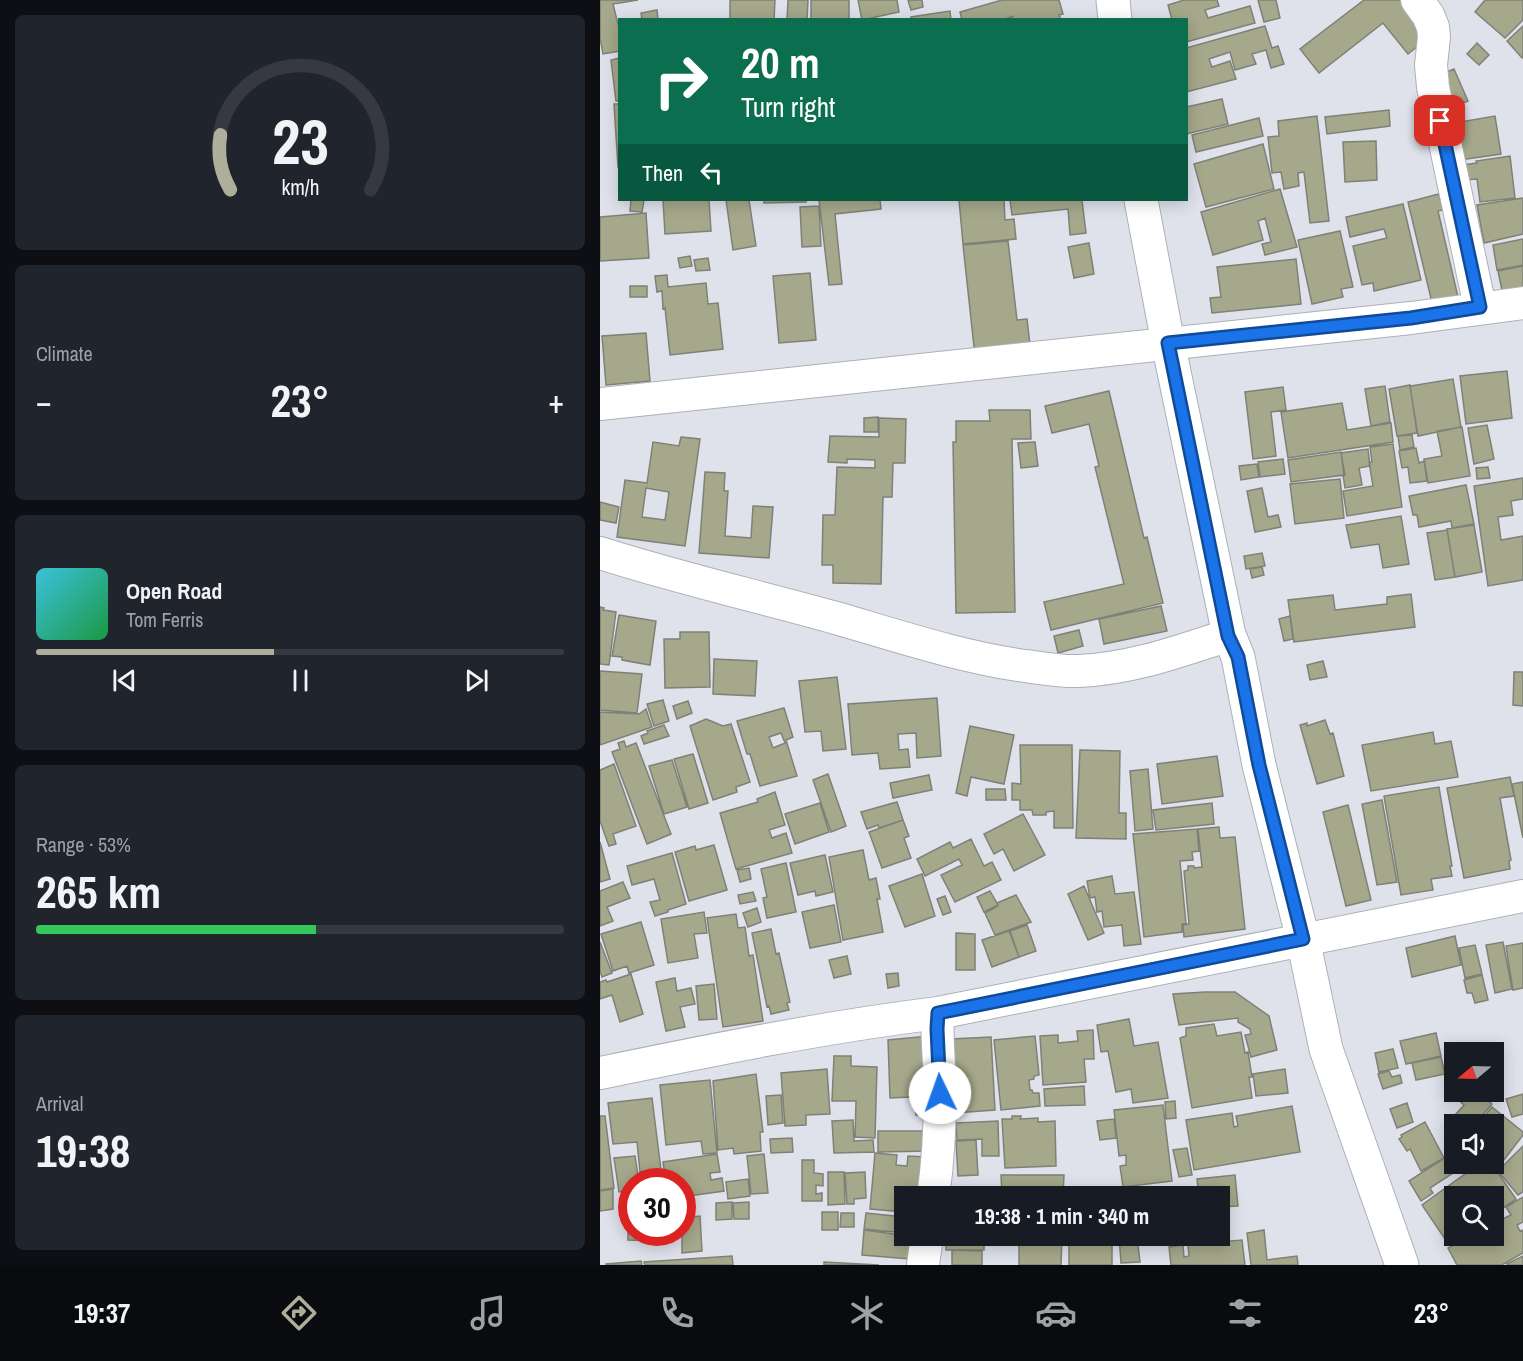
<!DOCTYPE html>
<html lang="en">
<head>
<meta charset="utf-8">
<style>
  :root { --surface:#171b24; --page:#20242c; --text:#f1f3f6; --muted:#9ea1a6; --line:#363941; --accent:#adaf9a }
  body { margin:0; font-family:"Archivo Narrow",sans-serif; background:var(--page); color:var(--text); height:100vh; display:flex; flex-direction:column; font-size:22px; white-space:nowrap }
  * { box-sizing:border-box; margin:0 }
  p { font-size:20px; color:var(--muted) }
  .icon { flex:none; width:33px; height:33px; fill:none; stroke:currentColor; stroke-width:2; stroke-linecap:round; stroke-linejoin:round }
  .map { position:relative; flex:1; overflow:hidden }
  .side { display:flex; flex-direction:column; gap:15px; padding:15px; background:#0d0f14; width:600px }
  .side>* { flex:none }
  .top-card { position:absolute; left:18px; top:18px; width:570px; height:183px; border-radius:0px; box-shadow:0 3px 15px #0003; background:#0b6e4f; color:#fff; overflow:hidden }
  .needle { width:39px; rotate:251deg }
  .tools { position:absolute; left:844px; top:1042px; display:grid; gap:12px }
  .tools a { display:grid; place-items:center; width:60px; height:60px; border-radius:0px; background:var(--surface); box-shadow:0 3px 15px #0003; font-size:30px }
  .speed { position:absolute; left:18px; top:1168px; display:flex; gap:12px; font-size:30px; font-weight:700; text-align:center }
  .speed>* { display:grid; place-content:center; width:78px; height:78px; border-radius:50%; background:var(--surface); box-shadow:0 3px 15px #0003; line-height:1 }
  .speed .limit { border:9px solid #d22; background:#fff; color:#111 }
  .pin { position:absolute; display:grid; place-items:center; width:51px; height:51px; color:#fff; margin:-26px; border-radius:12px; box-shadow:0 3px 9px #0006 }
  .me { position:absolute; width:66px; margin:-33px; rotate:357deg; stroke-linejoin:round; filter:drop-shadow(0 0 4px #0008) }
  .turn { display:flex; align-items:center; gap:21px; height:126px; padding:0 24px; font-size:27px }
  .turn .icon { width:78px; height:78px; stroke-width:2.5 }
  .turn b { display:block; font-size:42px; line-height:51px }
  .then { display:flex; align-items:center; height:57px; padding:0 24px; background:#0003; gap:12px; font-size:22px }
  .big { font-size:45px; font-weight:700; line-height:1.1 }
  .side .card { flex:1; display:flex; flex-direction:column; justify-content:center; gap:9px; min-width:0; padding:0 21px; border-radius:9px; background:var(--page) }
  .side .dial { align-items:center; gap:0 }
  .dial svg { height:156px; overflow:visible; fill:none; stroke:var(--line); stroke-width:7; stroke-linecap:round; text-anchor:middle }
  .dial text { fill:var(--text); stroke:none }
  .song { display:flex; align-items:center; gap:18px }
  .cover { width:72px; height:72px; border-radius:9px; background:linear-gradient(135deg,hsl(190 70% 55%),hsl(140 70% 35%)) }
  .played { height:6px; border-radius:3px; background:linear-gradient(90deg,var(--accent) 45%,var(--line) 45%) }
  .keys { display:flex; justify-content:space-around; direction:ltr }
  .heat { display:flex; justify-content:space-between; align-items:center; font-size:33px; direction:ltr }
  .charge { height:9px; border-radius:4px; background:linear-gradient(90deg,#34c759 53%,var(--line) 0) }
  .trip { position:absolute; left:294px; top:1186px; width:336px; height:60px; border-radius:0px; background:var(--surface); box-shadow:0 3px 15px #0003; font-weight:700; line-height:60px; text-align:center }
  .menu { display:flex; height:96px; justify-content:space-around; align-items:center; background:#090b0e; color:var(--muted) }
  .menu .icon { width:42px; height:42px }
  .menu .current { color:var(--accent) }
  .menu b { font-size:27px; color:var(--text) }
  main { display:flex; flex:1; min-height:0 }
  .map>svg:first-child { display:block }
  .building { fill:#a5a88a; stroke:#7f8078; stroke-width:1.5; fill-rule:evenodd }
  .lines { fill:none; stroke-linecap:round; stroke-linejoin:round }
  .minor-casing { stroke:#adb0b9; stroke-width:34 }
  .tertiary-casing { stroke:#adb0b9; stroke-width:35 }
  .minor { stroke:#fff; stroke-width:32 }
  .tertiary { stroke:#fff; stroke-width:33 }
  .route-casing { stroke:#114b97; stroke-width:15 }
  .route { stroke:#1a73e8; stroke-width:10 }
</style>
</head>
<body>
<main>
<section class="side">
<div class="card dial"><svg viewBox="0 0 100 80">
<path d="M14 69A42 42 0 1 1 86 69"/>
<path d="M14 69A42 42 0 0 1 9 41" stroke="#adaf9a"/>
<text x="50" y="56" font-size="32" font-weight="700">23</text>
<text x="50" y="72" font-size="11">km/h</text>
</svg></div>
<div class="card"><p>Climate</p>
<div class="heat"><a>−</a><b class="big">23°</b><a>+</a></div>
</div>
<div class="card">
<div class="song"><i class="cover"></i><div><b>Open Road</b><p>Tom Ferris</p></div></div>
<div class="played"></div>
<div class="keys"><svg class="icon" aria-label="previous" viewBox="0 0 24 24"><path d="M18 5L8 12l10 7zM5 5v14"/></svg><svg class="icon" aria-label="pause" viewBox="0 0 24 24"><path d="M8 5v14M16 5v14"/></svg><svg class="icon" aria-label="next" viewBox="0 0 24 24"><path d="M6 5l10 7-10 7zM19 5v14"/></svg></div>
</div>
<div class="card"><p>Range · 53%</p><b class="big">265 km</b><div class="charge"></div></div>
<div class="card"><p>Arrival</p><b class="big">19:38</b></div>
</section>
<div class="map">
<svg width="923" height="1265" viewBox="0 0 923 1265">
  <rect width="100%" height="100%" fill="#dfe2eb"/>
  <path class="building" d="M0 0H38L13 4 20 32V51L3 54 0 38Z
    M130 0H175L174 20H130Z
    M188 0H208L207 20H187Z
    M211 0H249V20H211Z
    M258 0H297L299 12 262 20Z
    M308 0H322L323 7 311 10Z
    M402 0H459L463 14 459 15 461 20H405L414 16 402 20H362L360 12Z
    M584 0H617L619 6 605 10 608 18 650 6 655 23 586 42V20H572L568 5Z
    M658 0H676L680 18 664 22Z
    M764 0H806L833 34 808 54 783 23 719 73 700 49Z
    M885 0H923V20L905 38 875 12Z
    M57 10 58 20H42L41 13Z
    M350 11 351 20H311V17Z
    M665 26 672 48 678 46 684 64 671 68 666 50 652 54 656 64 635 70 630 52 609 59 612 67 630 61 636 79 586 92V48Z
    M923 26V57L922 58 907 41Z
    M877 43 889 55 879 65 867 54Z
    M20 58V101H16L11 60Z
    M854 69 868 101 850 108 837 76Z
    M622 99 628 124 586 134V107Z
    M14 104H20V167H18Z
    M789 110 790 126 727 134 725 117Z
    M717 116 729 221 710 223 704 172 698 173 699 186 684 189 681 172 672 173 668 137 679 136 678 121Z
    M895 116 901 154 860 160 854 123Z
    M659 118 663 136 596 152 592 135Z
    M776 141 777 180 745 182 743 142Z
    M663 144 674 189 606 207 594 164Z
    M910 156 915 198 880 202 877 179 865 180 863 165 877 163 876 161Z
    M680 189 697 247 665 255 662 244 671 242 665 218 658 221 663 240 613 255 601 212Z
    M839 194 843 210 838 211 858 297 834 311 808 202Z
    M923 198V234L884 243 877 205Z
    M31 200H44L42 212 30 211Z
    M63 200H109L111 231 65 234Z
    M126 200H149L156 246 133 250Z
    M164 200H206V202L164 203Z
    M219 200H280L281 209 235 214 242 284 229 285Z
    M359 200H404L405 220 414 219 416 239 363 244Z
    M410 200H482L486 233 470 235 468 209 412 215Z
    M803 204 821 280 774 291 773 283 762 285 753 246 787 238 784 229 750 237 746 217Z
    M219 206 221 246 202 247 200 207Z
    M46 213 49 258 0 261V217Z
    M740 231 753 287 741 289 743 297 712 304 698 240Z
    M923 239V265L897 270 893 245Z
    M408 241 417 320 427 319 430 345 375 356 363 245Z
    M489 243 494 274 474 278 468 247Z
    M90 256 92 266 80 268 78 258Z
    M108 258 110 270 96 271 94 260Z
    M696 259 701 304 612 313 610 298 621 297 617 267Z
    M923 266V295L904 300 898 271Z
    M210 273 216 340 179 343 173 276Z
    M67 275 68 287 106 283 108 304 118 303 123 349 70 355 65 308 63 309 62 291 57 292 55 276Z
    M30 286H47V297H30Z
    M46 333 50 381 6 385 2 336Z
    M907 371 912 418 866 424 860 376Z
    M853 379 861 427 818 436 810 386Z
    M810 385 817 433 797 436 789 389Z
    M785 386 790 422 771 426 765 389Z
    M683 387 686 410 671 412 676 456 653 459 645 392Z
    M509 391 544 538 547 537 563 603 451 630 444 602 524 584 495 467 499 466 489 424 452 433 445 406Z
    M742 403 747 430 791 423 793 442 688 458 681 412Z
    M389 410H430L431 439H412L415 612 356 613 353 442H356V421H390Z
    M278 417V432H264V418Z
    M279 418 306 419 305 463H293L292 497H283L281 584 233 583V565H222L223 515H235L237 467 275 468V460L247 459V463L228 462 230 436 279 437Z
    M887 425 894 459 874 464 868 428Z
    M862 427 870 476 828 483 824 459 842 456 837 431Z
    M812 435 814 447 800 450 798 436Z
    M81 437 100 439 85 546 17 537 25 480 47 483 53 442 79 446ZM46 488 69 492 65 520 42 517Z
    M435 442 438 466 421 468 418 443Z
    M793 444 802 507 747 516 743 491 773 486 769 462H772L770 447Z
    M816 448 819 463 824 461 827 481 810 483 808 467 802 468 799 451Z
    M768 449 770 466 759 468 762 485 745 488 743 475H745L741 453Z
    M741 452 744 475 691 482 688 460Z
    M683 459 685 474 660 477 658 462Z
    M657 464 659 477 641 480 639 466Z
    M888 467 890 478 877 479 876 468Z
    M105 472 125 473 124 491H128L125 536 151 538 153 506 173 507 169 558 99 553Z
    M923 478V499L911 501 913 515 898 517 901 540 923 536V580L888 586 874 486Z
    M740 479 744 518 695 524 690 484Z
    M866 485 874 524 852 528 851 521 819 527 817 515H813L809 496Z
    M662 488 668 517 678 515 681 527 655 532 647 491Z
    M0 502 19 507 16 523 0 520Z
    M801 516 809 564 783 568 779 544 751 548 746 525Z
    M874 525 882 572 855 577 847 529Z
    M847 530 855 577 835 580 827 533Z
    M662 553 665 566 646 569 644 556Z
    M662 567 664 575 652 578 650 569Z
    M811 594 815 627 694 642 688 600 733 595 735 610 787 604V597Z
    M561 606 567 631 504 644 499 619Z
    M0 607 4 608 3 610 16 612 9 665 0 664Z
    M19 615 56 621 50 665 22 660V657L12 656Z
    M690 616 693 639 684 641 679 619Z
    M479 630 483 646 458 653 454 636Z
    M80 632H109L110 687 65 688 64 639H80Z
    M114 659 157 661 155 696 113 694Z
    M723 661 727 677 710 680 707 665Z
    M0 671 42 674 37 713 0 710Z
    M914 672H923V706L913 705Z
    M237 677 246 749 223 751 221 731 205 732 199 681Z
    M337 698 341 756 317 758 316 733 298 734 299 750 308 749 310 767 280 769 278 753 252 755 248 704Z
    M63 700 69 721 54 726 47 704Z
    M88 701 92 713 77 719 73 706Z
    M184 708 193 737 186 740 197 776 160 786 150 754H147L137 721ZM181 733 185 743 173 748 169 737Z
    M46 709 52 727 0 745V712L39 714Z
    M106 719 123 726 131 724 150 782 136 787 137 792 113 800 90 726Z
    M725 720 730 734 733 733 744 776 717 784 700 725 707 723V726Z
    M64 725 69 736 44 744 41 736 48 733 47 731Z
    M370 726 414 735 404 784 371 777 367 796 356 793Z
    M833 732 835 744 851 741 858 777 771 791 762 745Z
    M24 741 26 747 36 743 71 834 47 844 12 752 20 749 18 743Z
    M420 745H472L473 828H454V811L446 812V815H433L432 810H420V800H412V783L421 784Z
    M480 750 520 751 519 813H526V839L476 838Z
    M93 754 108 803 89 809 74 759Z
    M617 756 623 796 562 804 557 764Z
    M72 760 87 807 64 814 49 766Z
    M14 764 36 826 13 834 16 844 9 846 0 821V770Z
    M548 769 553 829 535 831 530 771Z
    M228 774 246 826 231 832 213 780Z
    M329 775 332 790 293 798 290 783Z
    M910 777 914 796 900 798 911 860 909 861 910 869 864 878 847 788Z
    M923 782V838L912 784Z
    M839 787 852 866H850L852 876 831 879 833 890 801 895 784 796Z
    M386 789H405L406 800H386Z
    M175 792 185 825 169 830 172 838 186 833 192 853 136 869 120 813 158 802 157 799Z
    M782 800 797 882 777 885 762 804Z
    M297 802 303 820 279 828 278 825 267 829 261 812Z
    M220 803 229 832 195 844 185 814Z
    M612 803 614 824 556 830 553 810Z
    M748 805 771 900 746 906 723 812Z
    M423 814 445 855 414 871 403 849 394 854 384 834Z
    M303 820 309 836 304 838 311 858 282 868 269 832Z
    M619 827 620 838 635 837 645 929 584 937 583 925 589 924 584 871 588 870V866H594V868L602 867 598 829Z
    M597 829 599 851 592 852 593 860 580 861 586 924H582V932L544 937 533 834Z
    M371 839 384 866 392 862 401 880 355 902 341 875 362 865 359 859 325 876 317 859 350 842 353 848Z
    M0 842 10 879 0 882Z
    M114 845 127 890 89 901 75 852 95 846 96 850Z
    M263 850 269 880 276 878 280 899H277L283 932 243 940 229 857Z
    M72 853 86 904 68 910V912L55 916 50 902 60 900 54 879 32 885 27 866Z
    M225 855 233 892 216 896 215 891 198 895 190 863Z
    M186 863 196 912 167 918 163 898 167 897 161 869Z
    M149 868 151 879 140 882 137 870Z
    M322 874 335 916 305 927 289 886Z
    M512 876 515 894 534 892 541 944 524 946 522 925 504 927 502 911 497 912 495 897 490 898 487 881Z
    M23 882 30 898 7 907 13 921 0 926V891Z
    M484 886 504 933 488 940 468 894Z
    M390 891 398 905 384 912 377 897Z
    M153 892 156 901 140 904 138 895Z
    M416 895 431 922 395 935 385 913 398 906 397 903Z
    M345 896 351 912 343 915 337 899Z
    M234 905 241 942 210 948 202 912Z
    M157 908 161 922 148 927 143 913Z
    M104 912 107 933 94 934 98 958 68 963 61 919Z
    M136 914 138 928 145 927 149 956 153 955 163 1021 123 1027 107 918Z
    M41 922 54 965 29 973 27 966 13 971 1 934Z
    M427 925 436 951 419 957 410 931Z
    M171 929 176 954 179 953 190 1002 187 1003 189 1010 171 1014 169 1006 167 1007 152 933Z
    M409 931 419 957 392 967 382 940Z
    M356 933 375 934V970H356Z
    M855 936 861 965 812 977 806 948Z
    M0 942 12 973 2 977 0 971Z
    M903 942 912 989 895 993 886 945Z
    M923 943V988L913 990 906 946Z
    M875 945 882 974 865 978 859 948Z
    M247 956 251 974 234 978 229 960Z
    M298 973 299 986 288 988 286 974Z
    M31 974 43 1014 20 1022 12 995 0 999V982L6 980 7 982Z
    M882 975 888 1000 875 1003 872 993H867L864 980Z
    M75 978 77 991 91 988 95 1004 80 1007 85 1027 66 1031 56 982Z
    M114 984 117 1019 99 1020 96 986Z
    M605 992H635L669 1016 677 1050 651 1057 645 1035 651 1034 650 1029 638 1022V1018L579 1025 573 994Z
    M529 1019 534 1046 558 1042 568 1098 533 1103 531 1089 516 1092 508 1051 501 1052 497 1025Z
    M614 1024 617 1036 641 1032 645 1053 648 1052 652 1077H649L652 1098 592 1108 580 1038 586 1036V1028Z
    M493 1030 494 1059H484L486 1082 443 1085 440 1036 458 1035V1043L478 1041 477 1031Z
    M836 1033 841 1056 806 1064 800 1041Z
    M329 1036 332 1096 290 1098 288 1040Z
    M435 1036 439 1075 434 1076V1079L429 1080 430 1090H432L433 1093H439L440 1106 401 1110 394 1040Z
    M391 1037 395 1110 355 1113 351 1039Z
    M793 1049 798 1068 779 1072 775 1053Z
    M234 1056H251V1066L277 1067 275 1138 255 1137 256 1101H232Z
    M841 1057 845 1074 816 1080 812 1063Z
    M227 1069 230 1114 206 1115V1125L185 1126 181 1073Z
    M685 1069 688 1093 656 1096 653 1074Z
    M789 1071 792 1077 800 1075 802 1083 783 1089 778 1074Z
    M156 1074 163 1132H160L161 1151 134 1154 133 1148 118 1150 113 1081Z
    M110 1080 117 1153 103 1154 101 1141 66 1145 60 1085Z
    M484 1086 485 1105 445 1106 444 1089Z
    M860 1092H878L892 1104 874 1125H855V1131L847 1124 864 1105 855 1097Z
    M923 1094V1114L912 1117 906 1099Z
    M181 1095 183 1123 168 1125 166 1096Z
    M52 1098 61 1170 40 1172 37 1142 13 1144 8 1103Z
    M315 1100H336L335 1115H316Z
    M575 1101 576 1118 566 1119 565 1102Z
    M807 1103 813 1122 797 1128 790 1109Z
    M563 1105 572 1181 523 1187 520 1166 526 1165V1155L519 1156 514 1110Z
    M692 1106 700 1152 594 1170 586 1120 632 1113 634 1127 638 1126 636 1116Z
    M892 1107 923 1132V1135L900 1165 894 1160V1125H877Z
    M0 1116H5L14 1188 0 1190Z
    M412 1116H421L420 1119 438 1118V1122L455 1121 456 1166 405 1168 402 1119H412Z
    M514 1119 516 1138 500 1140 497 1121Z
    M253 1120 254 1141 273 1140 274 1152 234 1153 232 1121Z
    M398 1121 399 1156H382V1139L357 1140 356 1123Z
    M825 1122 844 1158 821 1171 810 1149 807 1151 799 1139 802 1137 801 1135Z
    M278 1131H333V1151L278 1152Z
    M192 1138 193 1152 171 1153 170 1139Z
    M376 1140 378 1175 358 1176 356 1141Z
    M923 1146V1192L918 1195 898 1171Z
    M587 1148 592 1175 579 1177 573 1150Z
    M855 1151V1164H867L830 1188 833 1193 821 1201 809 1181Z
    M275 1153 297 1155 296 1165 307 1166 308 1156 326 1157 323 1197H304V1212L270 1209Z
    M117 1154 120 1172 110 1173 111 1180 122 1178 124 1191 82 1197V1182H66L63 1162Z
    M164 1154 168 1193 151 1194 147 1156Z
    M35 1156 39 1182H32V1190L19 1192 14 1158Z
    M202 1160H214V1173L223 1174V1186L216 1185V1194L222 1193V1201H202Z
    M885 1164H892L916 1199 899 1211 900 1213 894 1218V1197H855V1236H867L862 1240 860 1237 849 1245 822 1205 872 1169 873 1172Z
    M59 1172 61 1182H50L49 1173Z
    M228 1172H244L245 1204 228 1205Z
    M265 1172 266 1198 254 1199V1204H247L245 1173Z
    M401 1175H464L463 1195H402Z
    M635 1175 638 1206 620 1207V1197H599L597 1179Z
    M148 1179 150 1196 128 1199 126 1182Z
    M13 1189V1209L0 1211V1191Z
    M923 1197V1222L917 1225 920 1231 923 1230V1253L902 1265H857L848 1248 870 1236H894V1223L911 1215 906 1207Z
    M132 1202V1219L116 1220V1203Z
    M149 1202V1219H134L133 1203Z
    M222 1212H238V1230H222Z
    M241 1213H254V1227H240Z
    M266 1213 304 1217V1233L264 1229Z
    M100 1216 102 1251 82 1253V1218Z
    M28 1221H32V1233H63L62 1241 28 1240Z
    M264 1230 308 1236 307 1240 312 1241 310 1259 262 1255Z
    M664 1230 667 1260 697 1256 698 1265H651L647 1233Z
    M346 1236H384V1250H346Z
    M419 1236H462L461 1265H419Z
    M469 1236H512V1265H469Z
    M519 1236H537L540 1262 521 1263Z
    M569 1236H583L584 1242 570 1244Z
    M642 1240 645 1265H571L569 1247 583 1245 584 1257 589 1256 588 1245Z
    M352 1250 382 1251V1265H352Z
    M132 1256 133 1265H45L44 1262Z
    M923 1256V1265H907V1264Z
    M41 1261 42 1265H6V1264Z
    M224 1262 279 1265H224Z"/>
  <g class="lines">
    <g class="minor-casing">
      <path id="minor" d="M817 0 828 15 833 27 834 37 831 65 833 87 880 307
        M0 404 811 318 923 303
        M0 553C78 578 157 596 236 618 298 636 361 657 425 666 442 668 461 672 479 671 531 669 580 651 629 635
        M0 1073C112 1050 224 1027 338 1013L923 896
        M333 1197C338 1163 340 1126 340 1091 340 1065 336 1039 338 1013
        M323 1265 327 1236"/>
    </g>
    <g class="tertiary-casing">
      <path id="tertiary" d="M513 0 515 20
        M541 200 568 343 629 635 638 657 659 765 703 939 726 1049 802 1265"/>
    </g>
    <use href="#minor" class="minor"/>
    <use href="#tertiary" class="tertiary"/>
  </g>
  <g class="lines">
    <g class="route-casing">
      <path id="route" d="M340 1093 337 1029 338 1013 703 939 659 765 638 657 628 636 568 343 811 318 880 307 840 121"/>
    </g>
    <use href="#route" class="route"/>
  </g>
</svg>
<div class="tools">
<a><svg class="needle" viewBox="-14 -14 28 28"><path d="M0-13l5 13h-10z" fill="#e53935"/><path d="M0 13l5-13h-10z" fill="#9ea1a6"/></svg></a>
<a><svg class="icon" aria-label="sound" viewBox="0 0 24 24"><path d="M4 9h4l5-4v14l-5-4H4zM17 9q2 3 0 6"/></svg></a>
<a><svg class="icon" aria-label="search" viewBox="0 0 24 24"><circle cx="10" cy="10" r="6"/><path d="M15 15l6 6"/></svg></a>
</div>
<div class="speed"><div class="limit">30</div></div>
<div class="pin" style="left:840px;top:121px;background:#d93025"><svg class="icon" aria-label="arrive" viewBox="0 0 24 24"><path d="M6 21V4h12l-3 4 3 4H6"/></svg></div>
<svg class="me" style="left:340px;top:1093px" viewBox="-20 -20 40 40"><circle r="19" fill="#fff"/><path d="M0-13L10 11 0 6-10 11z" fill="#1a73e8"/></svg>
<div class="trip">19:38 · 1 min · 340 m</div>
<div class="top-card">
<div class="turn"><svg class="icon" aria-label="right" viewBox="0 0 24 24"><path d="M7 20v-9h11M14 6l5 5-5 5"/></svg><div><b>20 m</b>Turn right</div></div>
<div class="then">Then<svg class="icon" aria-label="left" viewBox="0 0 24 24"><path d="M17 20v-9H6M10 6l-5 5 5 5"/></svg></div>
</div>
</div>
</main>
<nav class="menu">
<b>19:37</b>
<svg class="icon current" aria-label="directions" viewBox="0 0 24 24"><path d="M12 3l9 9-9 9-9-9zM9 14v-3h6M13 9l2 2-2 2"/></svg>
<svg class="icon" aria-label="music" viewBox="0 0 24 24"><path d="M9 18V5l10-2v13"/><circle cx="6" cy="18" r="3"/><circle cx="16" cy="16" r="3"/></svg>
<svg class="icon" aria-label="phone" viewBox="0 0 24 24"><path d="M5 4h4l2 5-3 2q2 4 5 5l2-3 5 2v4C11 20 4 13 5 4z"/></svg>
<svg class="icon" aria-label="climate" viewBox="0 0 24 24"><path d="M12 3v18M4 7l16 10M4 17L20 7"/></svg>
<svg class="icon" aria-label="car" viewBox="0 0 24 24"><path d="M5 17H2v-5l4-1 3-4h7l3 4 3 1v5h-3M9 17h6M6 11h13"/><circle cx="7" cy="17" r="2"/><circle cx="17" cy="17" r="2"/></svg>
<svg class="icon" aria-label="filters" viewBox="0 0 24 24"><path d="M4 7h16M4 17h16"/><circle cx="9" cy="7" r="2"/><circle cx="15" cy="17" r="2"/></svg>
<b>23°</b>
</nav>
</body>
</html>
